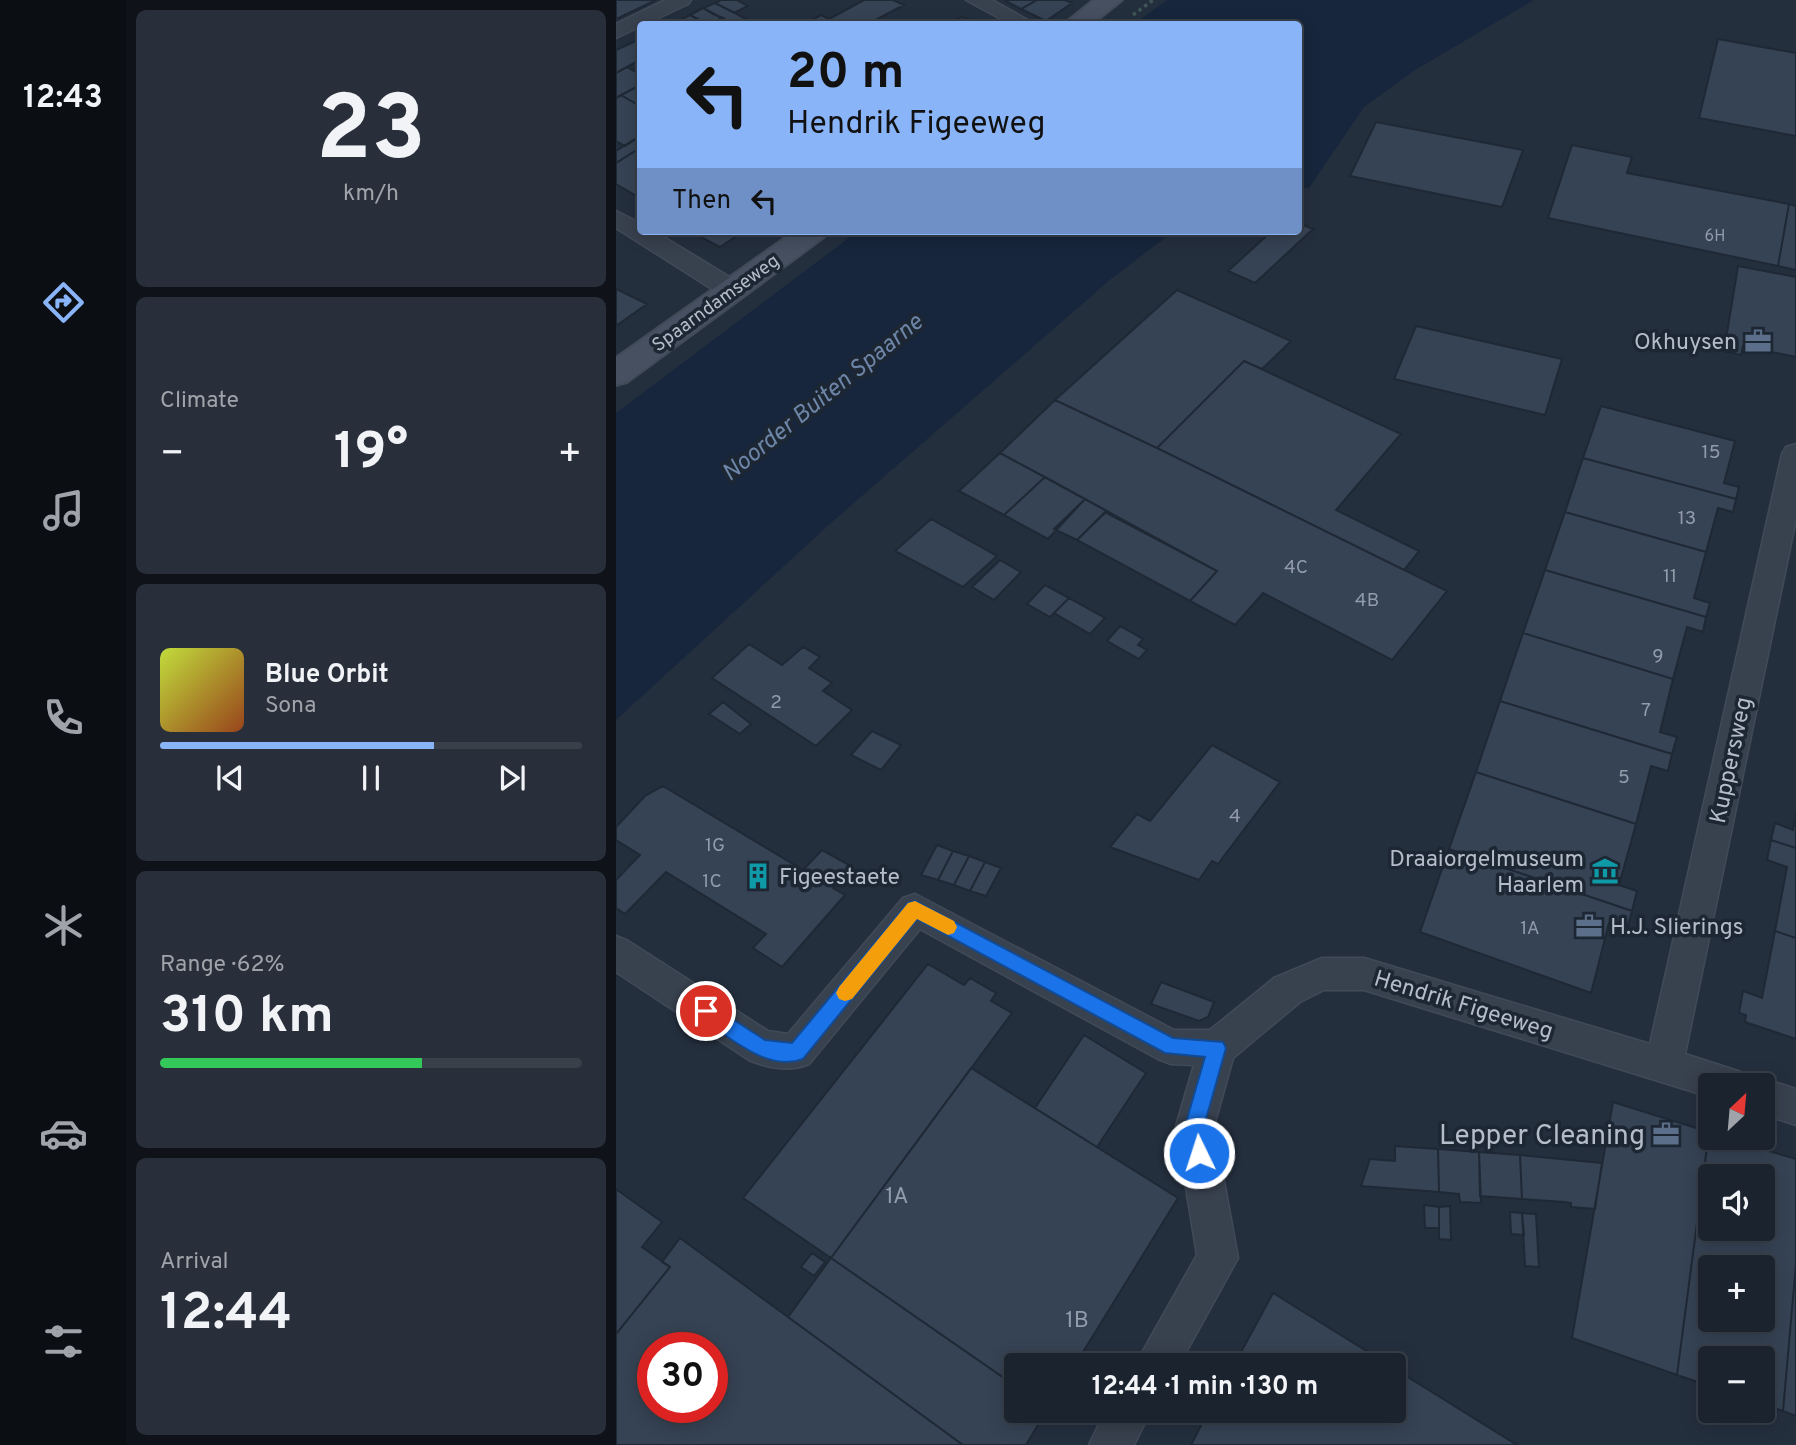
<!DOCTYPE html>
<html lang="en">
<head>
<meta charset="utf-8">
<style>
  :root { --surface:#1b232e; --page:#282f3a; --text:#f1f3f6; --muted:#a0a4aa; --line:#39404a; --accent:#8ab4f8 }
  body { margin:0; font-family:Overpass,sans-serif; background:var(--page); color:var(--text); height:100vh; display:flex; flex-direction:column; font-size:26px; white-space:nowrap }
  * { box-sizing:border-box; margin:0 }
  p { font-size:23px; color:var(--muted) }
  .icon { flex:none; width:38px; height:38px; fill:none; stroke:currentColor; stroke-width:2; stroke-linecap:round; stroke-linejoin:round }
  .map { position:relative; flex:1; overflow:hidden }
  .drawer { display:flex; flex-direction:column; gap:10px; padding:10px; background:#0f1319; width:490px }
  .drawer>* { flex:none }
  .top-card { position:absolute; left:21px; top:21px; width:665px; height:214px; border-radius:7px; box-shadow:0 4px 18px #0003,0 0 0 2px var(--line); background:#8ab4f8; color:#111; overflow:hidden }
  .needle { width:46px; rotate:26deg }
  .controls { position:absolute; left:1082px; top:1073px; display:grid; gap:14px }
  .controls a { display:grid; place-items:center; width:77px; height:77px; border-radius:7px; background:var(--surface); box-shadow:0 4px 18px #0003,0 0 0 2px var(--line); font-size:35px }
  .speed { position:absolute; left:21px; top:1332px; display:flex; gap:14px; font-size:35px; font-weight:700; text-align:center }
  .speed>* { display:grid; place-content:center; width:91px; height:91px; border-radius:50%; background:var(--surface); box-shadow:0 4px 18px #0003,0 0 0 2px var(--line); line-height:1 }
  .speed .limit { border:10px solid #d22; background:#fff; color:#111 }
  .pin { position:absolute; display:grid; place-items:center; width:60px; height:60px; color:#fff; margin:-30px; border:4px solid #fff; border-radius:50%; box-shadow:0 2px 7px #0007 }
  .me { position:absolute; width:77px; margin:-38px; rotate:356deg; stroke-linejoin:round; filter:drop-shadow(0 0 5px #0008) }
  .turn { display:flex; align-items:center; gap:24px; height:147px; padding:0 35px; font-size:32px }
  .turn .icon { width:91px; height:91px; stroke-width:2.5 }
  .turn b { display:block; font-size:49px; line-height:60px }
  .then { display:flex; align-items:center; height:66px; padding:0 35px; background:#0003; gap:14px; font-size:26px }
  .big { font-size:52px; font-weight:700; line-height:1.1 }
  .drawer .tile { flex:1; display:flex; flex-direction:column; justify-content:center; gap:10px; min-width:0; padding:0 24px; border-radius:10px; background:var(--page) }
  .drawer .dial { align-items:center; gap:0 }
  .dial b { font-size:91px; line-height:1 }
  .song { display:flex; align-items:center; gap:21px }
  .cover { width:84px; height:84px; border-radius:10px; background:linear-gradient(135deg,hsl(70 70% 55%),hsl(20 70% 35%)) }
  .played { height:7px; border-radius:4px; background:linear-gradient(90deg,var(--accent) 65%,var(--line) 65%) }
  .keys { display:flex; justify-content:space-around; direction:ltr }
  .heat { display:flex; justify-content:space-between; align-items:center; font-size:38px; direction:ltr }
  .charge { height:10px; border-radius:5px; background:linear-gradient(90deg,#34c759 62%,var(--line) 0) }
  .trip { position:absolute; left:388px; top:1353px; width:402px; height:70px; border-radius:7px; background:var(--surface); box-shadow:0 4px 18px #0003,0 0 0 2px var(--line); font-weight:700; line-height:70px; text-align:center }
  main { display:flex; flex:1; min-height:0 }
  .tabs { display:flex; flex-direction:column; width:126px; justify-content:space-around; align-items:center; background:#0b0e12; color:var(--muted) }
  .tabs .icon { width:49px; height:49px }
  .tabs .current { color:var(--accent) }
  .tabs b { font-size:32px; color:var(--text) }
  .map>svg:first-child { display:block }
  .water { fill:#17263c }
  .building { fill:#364354; stroke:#1f2835; stroke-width:2; fill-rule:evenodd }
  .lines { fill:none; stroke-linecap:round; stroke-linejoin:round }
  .street-casing { stroke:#414a57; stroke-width:3 }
  .secondary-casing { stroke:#414a57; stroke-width:4 }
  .path { stroke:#3f5557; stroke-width:3.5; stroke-dasharray:3.5 3.5; stroke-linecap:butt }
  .street { fill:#38414e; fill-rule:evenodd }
  .secondary { fill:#465061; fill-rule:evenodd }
  .route { fill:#1a73e8; stroke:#114b97; stroke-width:2 }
  .slow { fill:#f59e0b }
  .labels { text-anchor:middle; stroke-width:7; stroke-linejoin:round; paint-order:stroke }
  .far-number-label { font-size:16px; fill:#929caa }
  .far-street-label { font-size:19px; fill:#b4bcc9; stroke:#1d2633 }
  .number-label { font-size:19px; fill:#929caa }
  .poi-label { font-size:23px; fill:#b4bcc9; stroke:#1d2633; text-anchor:end }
  .street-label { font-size:23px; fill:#b4bcc9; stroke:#1d2633 }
  .near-number-label { font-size:23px; fill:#929caa }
  .water-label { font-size:24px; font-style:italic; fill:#6d86a8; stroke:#1d2633 }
  .near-poi-label { font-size:28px; fill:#b4bcc9; stroke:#1d2633; text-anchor:end }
</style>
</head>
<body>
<main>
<nav class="tabs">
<b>12:43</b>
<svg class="icon current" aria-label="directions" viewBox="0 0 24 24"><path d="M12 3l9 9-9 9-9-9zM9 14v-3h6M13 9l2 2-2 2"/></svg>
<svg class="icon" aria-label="music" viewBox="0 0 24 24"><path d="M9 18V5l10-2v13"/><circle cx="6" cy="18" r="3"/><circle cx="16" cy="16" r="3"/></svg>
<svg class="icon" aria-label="phone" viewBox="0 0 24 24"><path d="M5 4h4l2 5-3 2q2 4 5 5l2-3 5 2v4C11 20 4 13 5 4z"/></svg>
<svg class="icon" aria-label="climate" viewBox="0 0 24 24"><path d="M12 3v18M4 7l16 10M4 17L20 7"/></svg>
<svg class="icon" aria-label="car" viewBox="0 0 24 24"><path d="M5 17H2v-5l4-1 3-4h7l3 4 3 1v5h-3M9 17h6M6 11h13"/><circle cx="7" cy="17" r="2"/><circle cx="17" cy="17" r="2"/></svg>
<svg class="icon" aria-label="filters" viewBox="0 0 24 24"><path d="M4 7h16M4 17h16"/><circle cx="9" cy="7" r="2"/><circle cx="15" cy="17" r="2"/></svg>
</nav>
<section class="drawer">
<div class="tile dial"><b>23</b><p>km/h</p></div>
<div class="tile"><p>Climate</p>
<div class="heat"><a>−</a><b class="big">19°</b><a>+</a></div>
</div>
<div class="tile">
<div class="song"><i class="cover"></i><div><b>Blue Orbit</b><p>Sona</p></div></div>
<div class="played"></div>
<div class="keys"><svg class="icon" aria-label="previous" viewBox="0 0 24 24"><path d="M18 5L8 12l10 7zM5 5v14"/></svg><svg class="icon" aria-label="pause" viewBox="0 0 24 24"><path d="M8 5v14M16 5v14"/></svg><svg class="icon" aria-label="next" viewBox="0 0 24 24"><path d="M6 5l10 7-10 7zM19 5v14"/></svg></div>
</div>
<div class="tile"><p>Range · 62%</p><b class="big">310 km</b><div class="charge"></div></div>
<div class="tile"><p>Arrival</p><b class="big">12:44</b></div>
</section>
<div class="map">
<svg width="1180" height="1445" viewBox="0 0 1180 1445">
  <rect width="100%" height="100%" fill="#242f3e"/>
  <path class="water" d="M551 0H918L799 70 748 107 693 188H683L682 24H518Z
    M242 231H558L495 279 215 523 0 720V413Z"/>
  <path class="building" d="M0 0H40L0 19Z
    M105 0H121L132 6 118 13 99 3Z
    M248 0H277L288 5 252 24H228L213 19Z
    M388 0H421L405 9Z
    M421 0H449L456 3 430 21 405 9Z
    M99 3 119 13 139 24H117L87 8Z
    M87 8 97 14 107 18 91 24 74 15Z
    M74 15 91 24 60 22Z
    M205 15 213 19 228 24 192 22Z
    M346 17 365 24H330Z
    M24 39V60L0 73V50Z
    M1102 39 1180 53V136L1083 118Z
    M11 67 20 72 24 70V85L0 98V73Z
    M24 85V106L5 95Z
    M5 95 24 106V136L9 146 0 141V98Z
    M760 122 907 150 886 207 734 176Z
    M24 136V148L0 163V151Z
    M956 145 1016 157 1011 173 1173 204 1162 266 932 218Z
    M24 148V198L0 184V163Z
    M1173 204 1180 206V270L1162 266Z
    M682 223 697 229 639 283 612 271 656 231H682Z
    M73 231H128L104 247Z
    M1122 266 1180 277V357L1127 346 1125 355 1108 351Z
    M0 289 31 304 0 326Z
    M561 290 675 341 646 369 628 361 541 448 439 400Z
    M800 326 946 359 929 415 778 379Z
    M628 361 785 434 720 510 803 551 788 570 541 448Z
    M439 400 541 448 831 591 776 660 647 593 619 625 574 601 601 571 384 453Z
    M985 406 1119 441 1108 483 1123 487 1120 499 967 458Z
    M384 453 429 477 388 515 343 491Z
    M967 458 1120 499 1117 512 1102 508 1090 552 949 512Z
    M429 477 469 499 432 539 388 515Z
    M469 499 491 511 461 540 438 529Z
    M489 512 601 571 574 601 461 540Z
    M949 512 1090 552 1078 598 1094 603 1090 617 929 570Z
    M315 519 381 556 347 587 279 551Z
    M384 560 405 572 378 600 356 587Z
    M929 570 1090 617 1087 632 1071 627 1057 679 907 633Z
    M429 585 453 598 434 617 411 604Z
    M453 598 489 618 474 634 438 613Z
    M504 626 527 639 522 645 531 650 523 659 491 641Z
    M907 633 1057 679 1044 732 1061 737 1056 754 884 701Z
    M133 644 166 665 187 647 204 657 193 668 216 683 207 691 236 710 200 746 96 678Z
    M884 701 1056 754 1052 771 1035 766 1020 824 860 772Z
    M107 702 135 724 124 734 93 714Z
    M256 731 285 745 265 770 235 755Z
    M596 745 664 782 602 864 596 861 583 880 494 847 521 814 534 821Z
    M860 772 1020 824 1003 885 1021 891 1016 911 833 849Z
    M47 786 187 870 206 850 235 866 217 888 229 895 166 967 137 948 150 934 50 872 9 914 0 908V880L24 855 0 840V827L29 796Z
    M1180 814V848L1155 840 1159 823 1177 830Z
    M1155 840 1180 848V938L1159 931 1171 867 1151 860Z
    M321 845 337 851 322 880 305 875Z
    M833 849 1016 911 1011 929 993 923 975 993 804 932Z
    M337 851 353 856 338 885 322 880Z
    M353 856 369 862 354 891 338 885Z
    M369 862 385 868 370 896 354 891Z
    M1159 931 1180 938V1039L1129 1022 1130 1015 1123 1013 1127 991 1146 998Z
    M312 964 348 985 354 978 380 993 375 1001 396 1013 215 1258 127 1198Z
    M545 982 598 1002 592 1017 583 1021 535 1004Z
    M468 1035 530 1073 481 1147 419 1108Z
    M355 1068 562 1198 459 1365H401V1387L215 1258Z
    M997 1102 1093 1132 1061 1375 956 1338Z
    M1093 1132 1094 1138H1109L1180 1159V1264L1167 1411 1146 1404V1358H1094V1386L1061 1375ZM1094 1176H1146V1228H1094ZM1094 1267H1146V1320H1094Z
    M779 1146 822 1149 823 1192 745 1186 754 1159 779 1161Z
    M822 1149 863 1152 865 1203 844 1202 843 1194 823 1192Z
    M863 1152 904 1155 906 1199 864 1196Z
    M904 1155 986 1163 979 1209 955 1207V1203L948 1202 906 1199Z
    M0 1189 46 1222 26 1247 54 1267 0 1334Z
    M808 1205 823 1207V1228H809Z
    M834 1206 835 1240 823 1239V1207Z
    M894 1212 906 1213 908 1235 895 1234Z
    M906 1213 920 1214 923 1267 909 1266Z
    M64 1238 172 1317 347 1445H0V1334L54 1267 46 1262ZM37 1348H96V1407H37Z
    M196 1253 209 1262 198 1276 185 1267Z
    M215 1258 401 1387V1410H431L410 1445H347L172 1317Z
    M1180 1264V1416L1167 1411Z
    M657 1293 773 1365H618Z
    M779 1369 901 1445H575L593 1410H779Z"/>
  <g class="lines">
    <g class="street-casing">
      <path id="street" d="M49 0H75L72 4 0 38V24Z
        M350 0H376L419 24H394Z
        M0 211 24 223V231H38L125 284 128 290 125 296H107L0 228Z
        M1180 444V519L1069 1054 1125 1072 1131 1085H1094V1097L748 990H708L684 1002 617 1058 598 1126 622 1258 563 1365H519L581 1255 560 1126 578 1065 555 1064 542 1059 304 929 193 1064C174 1072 152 1068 133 1060L0 972V936L12 941 152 1031 172 1034 287 898 299 894 558 1030H594L658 978 706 958H748L1034 1044 1166 454 1170 447Z
        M1146 1078 1180 1089V1125L1146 1114V1085H1132Z
        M490 1410H535L518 1445H473Z"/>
    </g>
    <g class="secondary-casing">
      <path id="secondary" d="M478 0H506L476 24H448Z
        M179 231H212L208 237 11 382 0 385V358Z"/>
    </g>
    <path class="path" d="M517 15 537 0"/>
    <use href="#street" class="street"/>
    <use href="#secondary" class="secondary"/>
  </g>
  <path class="route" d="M299 901 557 1038 607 1042 610 1048 588 1126 593 1153 590 1160 583 1162 576 1160 569 1126 589 1057 549 1053 301 919 187 1059C151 1073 111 1035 83 1017L81 1011 83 1005 90 1002 149 1040 176 1043 292 903Z"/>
  <path class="slow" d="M299 901 338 921 341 927 338 933 332 935 301 919 236 999 229 1001 223 999 220 993 223 987 292 903Z"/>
  <defs>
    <g id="office-bare" transform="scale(2.1)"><path d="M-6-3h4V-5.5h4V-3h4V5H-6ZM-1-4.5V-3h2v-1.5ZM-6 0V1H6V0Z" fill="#5c6f8a" stroke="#1d2633" stroke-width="2.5" paint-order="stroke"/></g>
    <g id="museum-bare" transform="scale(2.1)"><path d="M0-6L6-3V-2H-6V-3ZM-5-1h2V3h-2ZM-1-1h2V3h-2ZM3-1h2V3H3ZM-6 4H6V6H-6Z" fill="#0f9aa8" stroke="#1d2633" stroke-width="2.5" paint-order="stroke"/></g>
    <g id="building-bare" transform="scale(2.1)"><path d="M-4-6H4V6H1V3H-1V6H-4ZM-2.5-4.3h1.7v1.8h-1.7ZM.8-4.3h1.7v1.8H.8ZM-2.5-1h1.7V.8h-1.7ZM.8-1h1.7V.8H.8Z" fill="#0f9aa8" stroke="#1d2633" stroke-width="2.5" paint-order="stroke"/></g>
  </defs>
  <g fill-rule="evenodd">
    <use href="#office-bare" x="1142" y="341"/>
    <use href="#museum-bare" x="989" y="871"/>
    <use href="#building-bare" x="142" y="876"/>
    <use href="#office-bare" x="973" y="926"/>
    <use href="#office-bare" x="1050" y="1134"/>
  </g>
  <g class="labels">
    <g class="far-number-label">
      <text x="1099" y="241">6H</text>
    </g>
    <g class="far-street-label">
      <text transform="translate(99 302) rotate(-36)" y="7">Spaarndamseweg</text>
    </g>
    <g class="number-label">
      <text x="1095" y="458">15</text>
      <text x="1071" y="524">13</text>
      <text x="680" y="573">4C</text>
      <text x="1054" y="582">11</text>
      <text x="751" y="606">4B</text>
      <text x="1042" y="662">9</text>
      <text x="160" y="708">2</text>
      <text x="1030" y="716">7</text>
      <text x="1008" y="783">5</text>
      <text x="619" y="822">4</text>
      <text x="99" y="851">1G</text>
      <text x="96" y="887">1C</text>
      <text x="914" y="934">1A</text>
    </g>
    <g class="poi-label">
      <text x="1121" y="349">Okhuysen</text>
      <text x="968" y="866">Draaiorgelmuseum<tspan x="968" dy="26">Haarlem</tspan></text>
      <text x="163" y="884" text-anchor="start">Figeestaete</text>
      <text x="994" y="934" text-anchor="start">H.J. Slierings</text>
    </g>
    <g class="street-label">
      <text transform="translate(1114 760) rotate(-78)" y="8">Kuppersweg</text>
      <text transform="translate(848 1004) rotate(17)" y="8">Hendrik Figeeweg</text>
    </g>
    <g class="near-number-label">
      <text x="281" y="1203">1A</text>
      <text x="461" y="1327">1B</text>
    </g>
    <g class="water-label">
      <text transform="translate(206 397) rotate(-39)" y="8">Noorder Buiten Spaarne</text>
    </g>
    <g class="near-poi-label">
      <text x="1029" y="1144">Lepper Cleaning</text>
    </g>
  </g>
</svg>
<div class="controls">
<a><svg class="needle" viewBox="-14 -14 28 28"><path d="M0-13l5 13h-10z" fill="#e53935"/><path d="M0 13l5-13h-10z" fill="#a0a4aa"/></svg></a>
<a><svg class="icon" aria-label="sound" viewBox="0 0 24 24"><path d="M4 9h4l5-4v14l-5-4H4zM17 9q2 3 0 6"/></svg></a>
<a>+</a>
<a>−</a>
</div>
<div class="speed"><div class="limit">30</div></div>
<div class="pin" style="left:90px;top:1011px;background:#d93025"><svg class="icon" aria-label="arrive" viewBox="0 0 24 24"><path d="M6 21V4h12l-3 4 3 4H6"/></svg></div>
<svg class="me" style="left:583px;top:1153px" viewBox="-20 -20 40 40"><circle r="17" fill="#1a73e8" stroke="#fff" stroke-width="3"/><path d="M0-11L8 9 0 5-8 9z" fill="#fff"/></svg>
<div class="trip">12:44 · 1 min · 130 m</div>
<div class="top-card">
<div class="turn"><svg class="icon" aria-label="left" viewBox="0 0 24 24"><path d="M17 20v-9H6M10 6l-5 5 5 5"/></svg><div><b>20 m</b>Hendrik Figeeweg</div></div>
<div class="then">Then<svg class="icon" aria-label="left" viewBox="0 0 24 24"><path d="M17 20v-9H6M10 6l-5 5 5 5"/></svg></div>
</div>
</div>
</main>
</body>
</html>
